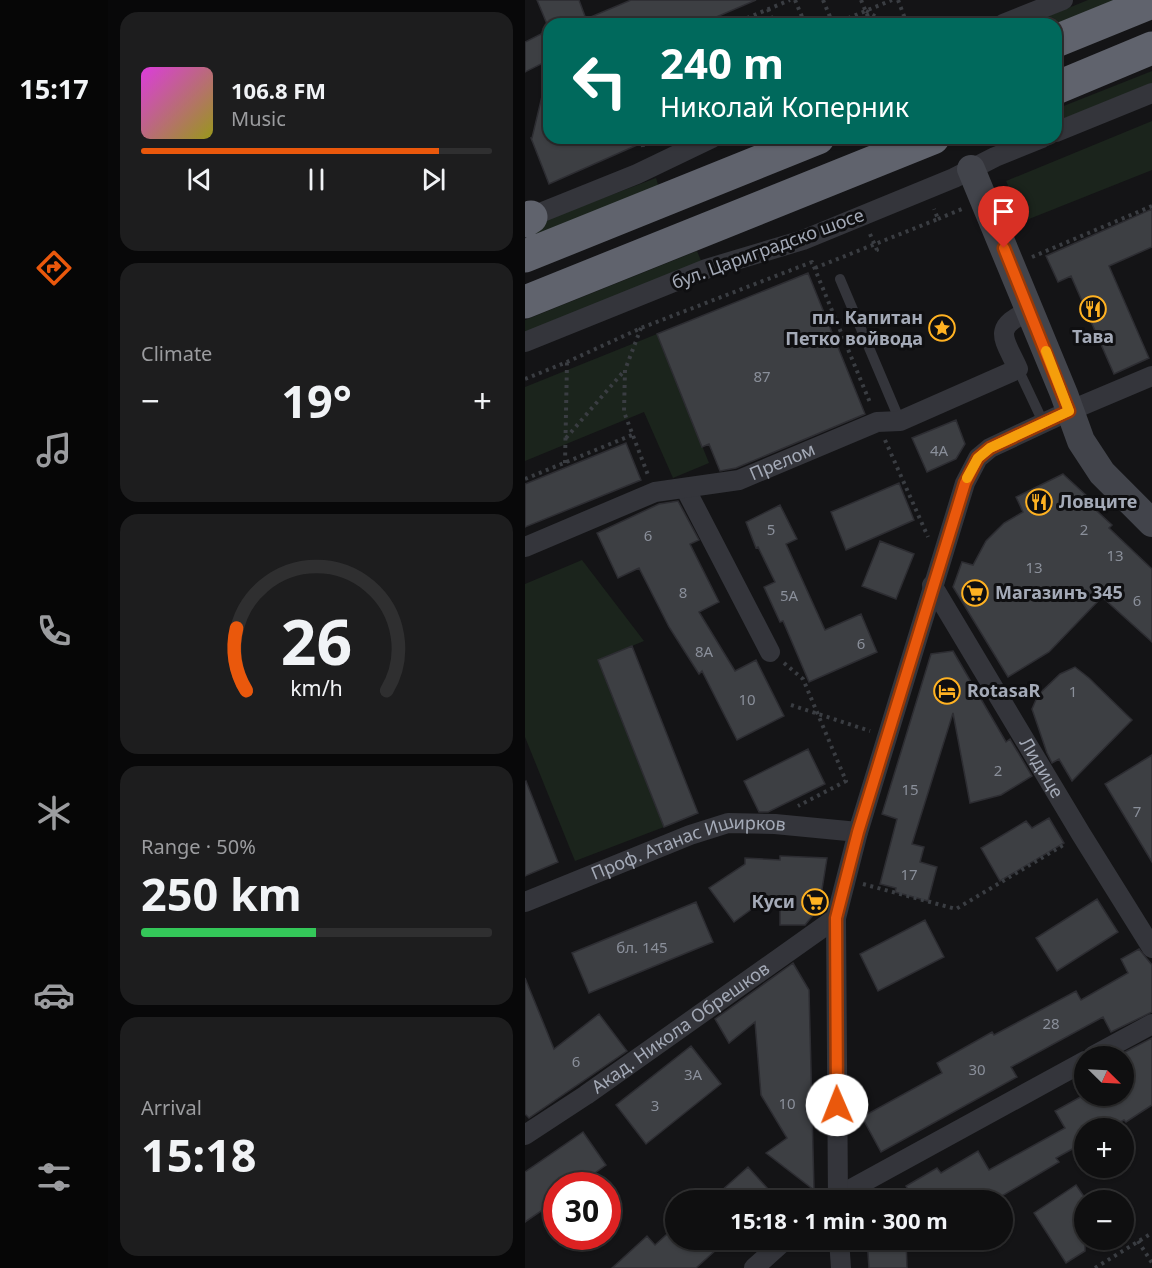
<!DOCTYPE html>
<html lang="en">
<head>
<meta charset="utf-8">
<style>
  :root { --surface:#0f0f10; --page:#1d1d1e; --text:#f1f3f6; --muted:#9b9c9f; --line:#2f2f30; --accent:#ea580c }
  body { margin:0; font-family:"Noto Sans",sans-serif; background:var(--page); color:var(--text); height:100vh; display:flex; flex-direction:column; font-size:22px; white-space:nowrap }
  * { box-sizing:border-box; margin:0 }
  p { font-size:20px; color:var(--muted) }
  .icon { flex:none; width:33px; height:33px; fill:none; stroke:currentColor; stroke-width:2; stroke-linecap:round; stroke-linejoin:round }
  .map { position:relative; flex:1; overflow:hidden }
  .details { display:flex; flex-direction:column; gap:12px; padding:12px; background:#080809; width:417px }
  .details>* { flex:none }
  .banner { position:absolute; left:18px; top:18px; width:519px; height:126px; border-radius:18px; box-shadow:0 2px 4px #0004,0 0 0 2px var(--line); background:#00695c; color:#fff; overflow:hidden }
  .needle { width:39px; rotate:114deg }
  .tools { position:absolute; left:549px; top:1046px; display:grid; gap:12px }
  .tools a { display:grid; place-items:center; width:60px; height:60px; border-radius:50%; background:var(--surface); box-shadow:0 2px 4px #0004,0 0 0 2px var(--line); font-size:30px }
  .speed { position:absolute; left:18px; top:1172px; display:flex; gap:12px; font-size:30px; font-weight:700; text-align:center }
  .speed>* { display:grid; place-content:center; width:78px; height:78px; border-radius:50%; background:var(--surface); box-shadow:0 2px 4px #0004,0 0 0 2px var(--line); line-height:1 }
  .speed .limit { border:9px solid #d22; background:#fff; color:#111 }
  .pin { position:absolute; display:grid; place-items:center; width:51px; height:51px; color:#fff; margin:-62px -26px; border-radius:50% 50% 50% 0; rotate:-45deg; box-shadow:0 0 6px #0007 }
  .pin .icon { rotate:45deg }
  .me { position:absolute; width:66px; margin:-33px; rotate:359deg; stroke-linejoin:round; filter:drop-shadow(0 0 4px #0008) }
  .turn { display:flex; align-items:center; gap:21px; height:126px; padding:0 18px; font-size:27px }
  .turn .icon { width:78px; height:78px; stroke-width:2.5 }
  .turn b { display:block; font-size:42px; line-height:51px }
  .big { font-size:45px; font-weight:700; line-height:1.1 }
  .details .card { flex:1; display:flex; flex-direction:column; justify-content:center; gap:9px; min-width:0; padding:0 21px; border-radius:18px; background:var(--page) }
  .details .dial { align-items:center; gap:0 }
  .dial svg { height:156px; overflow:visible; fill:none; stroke:var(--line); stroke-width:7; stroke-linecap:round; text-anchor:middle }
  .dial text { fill:var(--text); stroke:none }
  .song { display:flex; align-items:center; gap:18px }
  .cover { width:72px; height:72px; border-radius:9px; background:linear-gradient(135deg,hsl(300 70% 55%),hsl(60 70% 35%)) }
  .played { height:6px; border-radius:3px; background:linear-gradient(90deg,var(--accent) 85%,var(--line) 85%) }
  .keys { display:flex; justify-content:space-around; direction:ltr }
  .heat { display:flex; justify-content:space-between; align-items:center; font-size:33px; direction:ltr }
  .charge { height:9px; border-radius:4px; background:linear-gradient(90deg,#34c759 50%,var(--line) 0) }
  .trip { position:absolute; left:140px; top:1190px; width:348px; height:60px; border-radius:30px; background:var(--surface); box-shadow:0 2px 4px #0004,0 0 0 2px var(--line); font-weight:700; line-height:60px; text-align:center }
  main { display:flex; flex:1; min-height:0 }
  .dock { display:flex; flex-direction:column; width:108px; justify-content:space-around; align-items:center; background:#060606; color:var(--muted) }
  .dock .icon { width:42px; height:42px }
  .dock .selected { color:var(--accent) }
  .dock b { font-size:27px; color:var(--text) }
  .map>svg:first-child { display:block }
  .green { fill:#1b241c }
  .building { fill:#3d3f43; stroke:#2d2d32; stroke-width:1.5 }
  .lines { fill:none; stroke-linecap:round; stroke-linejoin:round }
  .path { stroke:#3a3d42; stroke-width:4; stroke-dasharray:3 4.5; stroke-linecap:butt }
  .lane { stroke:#34353b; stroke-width:10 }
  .street { stroke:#34353b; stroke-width:20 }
  .secondary { stroke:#42444b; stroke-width:28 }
  .highway { stroke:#60636d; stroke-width:33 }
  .route-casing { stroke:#983908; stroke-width:15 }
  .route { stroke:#ea580c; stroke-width:10 }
  .slow { stroke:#f59e0b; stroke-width:10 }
  .labels { text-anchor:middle; stroke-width:6; stroke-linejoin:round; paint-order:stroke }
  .number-label { font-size:15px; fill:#8a8f9a }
  .street-label { font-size:18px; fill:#a4aab7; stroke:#0f0f11 }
  .poi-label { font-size:18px; font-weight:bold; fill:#a4aab7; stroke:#0f0f11; text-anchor:start }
</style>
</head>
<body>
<main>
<nav class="dock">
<b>15:17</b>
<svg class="icon selected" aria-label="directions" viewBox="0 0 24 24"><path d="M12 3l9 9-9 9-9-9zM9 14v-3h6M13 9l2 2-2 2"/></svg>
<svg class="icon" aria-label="music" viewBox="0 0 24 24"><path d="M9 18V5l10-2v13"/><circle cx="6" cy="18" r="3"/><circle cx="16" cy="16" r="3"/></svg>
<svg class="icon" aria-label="phone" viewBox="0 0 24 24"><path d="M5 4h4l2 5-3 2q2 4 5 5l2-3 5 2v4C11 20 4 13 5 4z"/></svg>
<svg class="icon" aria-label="climate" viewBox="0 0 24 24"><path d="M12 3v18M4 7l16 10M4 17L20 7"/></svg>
<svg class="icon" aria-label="car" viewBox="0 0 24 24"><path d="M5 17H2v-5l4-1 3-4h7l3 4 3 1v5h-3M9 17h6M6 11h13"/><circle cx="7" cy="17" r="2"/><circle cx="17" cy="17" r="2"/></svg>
<svg class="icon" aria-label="filters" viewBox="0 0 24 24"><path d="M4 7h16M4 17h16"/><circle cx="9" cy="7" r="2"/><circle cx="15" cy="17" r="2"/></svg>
</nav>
<section class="details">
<div class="card">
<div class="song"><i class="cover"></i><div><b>106.8 FM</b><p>Music</p></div></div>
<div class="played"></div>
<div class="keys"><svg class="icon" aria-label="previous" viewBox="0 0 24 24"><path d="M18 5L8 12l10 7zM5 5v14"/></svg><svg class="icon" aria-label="pause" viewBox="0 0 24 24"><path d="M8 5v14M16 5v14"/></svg><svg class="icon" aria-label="next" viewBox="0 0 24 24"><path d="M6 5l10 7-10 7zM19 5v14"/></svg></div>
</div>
<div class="card"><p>Climate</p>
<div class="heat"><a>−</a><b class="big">19°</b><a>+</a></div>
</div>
<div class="card dial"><svg viewBox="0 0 100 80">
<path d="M14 69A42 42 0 1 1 86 69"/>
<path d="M14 69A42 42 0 0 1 9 37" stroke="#ea580c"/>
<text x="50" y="56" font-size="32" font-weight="700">26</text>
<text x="50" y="72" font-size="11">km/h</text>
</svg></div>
<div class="card"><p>Range · 50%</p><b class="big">250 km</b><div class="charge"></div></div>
<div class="card"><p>Arrival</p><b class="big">15:18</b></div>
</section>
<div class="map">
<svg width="627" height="1268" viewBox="0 0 627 1268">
  <rect width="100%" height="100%" fill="#141416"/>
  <path class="green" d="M563 0H594L531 24H504Z
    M627 71V83L531 122V109Z
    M627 121V170L499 221 481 181Z
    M131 178 134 188 2 240 14 224 20 220Z
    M172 251 177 263 0 334V320Z
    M132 334 184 463 148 478 119 412 0 461V387Z
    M57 560 119 641 73 660 139 827 50 861 0 737V584Z"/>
  <path class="building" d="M12 0H54L61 19 106 0H231L175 24H22Z
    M24 30V60L0 72V42Z
    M17 96 24 97V138H128L24 184 6 138H7Z
    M627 209V247L584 266 624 358 589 374 546 276 533 282 521 256Z
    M283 273 340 414 211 468 195 471 184 444 177 447 132 334Z
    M431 420 440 444 431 459 402 472 387 438Z
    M101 443 116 480 0 527V484Z
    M538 474 563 497 560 500 587 525 584 528 627 569V642L577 597 524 652 483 677 428 587 437 562 448 565 461 541 479 523 498 512 491 497Z
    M374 483 389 520 321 550 306 512Z
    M153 501 174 540 165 544 194 602 174 612 210 671 231 660 259 716 212 740 177 671 174 674 144 627 114 568 93 578 72 533 134 504Z
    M255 505 272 539 261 544 300 630 336 614 352 652 284 682 258 621 255 622 239 587 250 582 233 547 231 548 221 522Z
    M355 541 389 554 371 599 337 586Z
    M107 646 173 813 139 827 73 660Z
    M428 651 481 742 485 739 507 776 476 795 445 803 428 713 387 844 399 847 395 862 412 867 403 901 370 892 371 888 355 884 372 819 357 814 406 654Z
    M550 667 564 678 607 720 547 781 534 759 527 763 522 753 507 709 513 695 535 674Z
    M283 749 300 784 243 812H234L219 781Z
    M627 755V862L580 784Z
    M1 781 33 862 0 876V782Z
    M524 818 539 843 475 881 456 848 501 821 507 828Z
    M255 856 302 858 294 908 280 925H255V907L231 906 209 922 184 888 220 864V858L255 860Z
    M572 899 593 932 532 971 511 938Z
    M171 902 188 942 64 993 47 953Z
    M400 920 419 957 353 991 335 954Z
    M614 949 627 965V1012L586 1032 578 1017 486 1067 492 1077 356 1152 337 1117 417 1073 412 1063 467 1032 469 1035 551 991 556 1000 603 973 596 959Z
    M268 963 284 990 289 1190 241 1153 262 1138 236 1095 230 1022 204 1043 190 1019Z
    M0 978 29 1049 74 1014 102 1051 4 1118 0 1114Z
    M627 1038V1105L601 1122 599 1120 584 1128H560V1142L531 1158 534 1162 470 1200H389L381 1186 412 1168 416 1173 453 1151 464 1170 540 1128 530 1111 559 1095H598V1053Z
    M166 1046 196 1084 121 1144 91 1105Z
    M58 1132 81 1165 53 1185H32V1200L0 1222V1172Z
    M223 1167 253 1200H186Z
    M551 1185 560 1198V1251L541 1263 509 1213Z
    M150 1227V1239H203L171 1268H87L122 1236 130 1245Z
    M342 1239H381L382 1268H344Z"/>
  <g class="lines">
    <path class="path" d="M270 0 280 24
      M298 0 308 24
      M336 0 346 24
      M373 0 382 24
      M243 9 249 24
      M341 11 363 24
      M208 24 265 0
      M309 24 367 0
      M117 138 118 147
      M413 219 437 209
      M345 234 352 250 348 251
      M507 257 627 206
      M290 268 413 219 409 209
      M116 328 100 370 99 412 123 475
      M0 379 42 362 116 328 287 262 346 405
      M41 438 99 371
      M360 440 403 537
      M40 463 42 362
      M0 479 107 435
      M259 663 278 679 321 781 273 806
      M266 705 345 731
      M338 884 431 909 540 844
      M613 1241 627 1263
      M570 1268 627 1233"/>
    <path class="lane" d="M315 279 375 421
      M493 369 519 424"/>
    <g class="street">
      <path d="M478 24 538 0"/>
      <path d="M531 132 627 93"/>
      <path d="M0 219 112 174 187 138"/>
      <path d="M0 342 181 269 278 240 429 178 470 157 517 138"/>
      <path d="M160 488 245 652"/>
      <path id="s1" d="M0 547 130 492 214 480 352 422 375 421 493 369C479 338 466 328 504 311"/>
      <path id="s2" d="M407 585 556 834 627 948"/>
      <path id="s3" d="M0 902 165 835 203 823 250 824 333 832"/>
      <path d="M568 1056 627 1024"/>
      <path id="s4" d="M0 1135 61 1095 311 918"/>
      <path d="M306 1200 560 1061"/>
      <path d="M313 1200 311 918 333 832 440 483 453 458 465 448 544 411 627 376"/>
      <path d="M314 1239 316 1268"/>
      <path d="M229 1268 261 1239"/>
    </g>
    <path class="secondary" d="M446 169 539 394 556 441 577 473 627 523"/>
    <path class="highway" d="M531 41 627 2
      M531 88 627 48
      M0 221 6 217
      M0 256 293 138
      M0 302 408 138"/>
  </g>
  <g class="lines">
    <g class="route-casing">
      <path id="route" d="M312 1105 311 918 333 832 440 483 453 458 465 448 544 411 479 248"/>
    </g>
    <use href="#route" class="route"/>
    <path class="slow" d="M442 478 453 458 465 448 544 411 521 351"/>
  </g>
  <defs>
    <g id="restaurant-ring" transform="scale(1.35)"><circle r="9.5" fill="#0f0f11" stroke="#ffb222" stroke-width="1.5"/><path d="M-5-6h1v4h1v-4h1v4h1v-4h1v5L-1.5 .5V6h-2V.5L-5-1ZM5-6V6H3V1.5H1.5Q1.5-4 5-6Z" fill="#ffb222"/></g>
    <g id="sight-ring" transform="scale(1.35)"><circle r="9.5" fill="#0f0f11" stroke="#ffb222" stroke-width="1.5"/><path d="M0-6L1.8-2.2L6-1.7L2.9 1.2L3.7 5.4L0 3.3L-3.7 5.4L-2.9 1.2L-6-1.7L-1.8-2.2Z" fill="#ffb222"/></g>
    <g id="supermarket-ring" transform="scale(1.35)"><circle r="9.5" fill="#0f0f11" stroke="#ffb222" stroke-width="1.5"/><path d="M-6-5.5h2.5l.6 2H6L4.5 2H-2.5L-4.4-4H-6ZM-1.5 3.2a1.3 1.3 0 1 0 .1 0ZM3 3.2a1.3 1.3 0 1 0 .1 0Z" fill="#ffb222"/></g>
    <g id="hotel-ring" transform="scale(1.35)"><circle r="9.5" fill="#0f0f11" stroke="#ffb222" stroke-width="1.5"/><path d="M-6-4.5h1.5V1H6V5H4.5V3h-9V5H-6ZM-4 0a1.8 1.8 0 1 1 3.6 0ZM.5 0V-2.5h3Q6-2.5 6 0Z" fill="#ffb222"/></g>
  </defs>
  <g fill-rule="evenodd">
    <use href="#restaurant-ring" x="568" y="309"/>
    <use href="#sight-ring" x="417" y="328"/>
    <use href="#restaurant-ring" x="514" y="502"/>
    <use href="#supermarket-ring" x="450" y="593"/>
    <use href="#hotel-ring" x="422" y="691"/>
    <use href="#supermarket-ring" x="290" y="902"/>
  </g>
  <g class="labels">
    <g class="number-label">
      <text x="237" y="382">87</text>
      <text x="414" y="456">4А</text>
      <text x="246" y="535">5</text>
      <text x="559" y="535">2</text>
      <text x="123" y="541">6</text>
      <text x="590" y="561">13</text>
      <text x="509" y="573">13</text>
      <text x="158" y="598">8</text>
      <text x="264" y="601">5А</text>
      <text x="612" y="606">6</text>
      <text x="336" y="649">6</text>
      <text x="179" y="657">8А</text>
      <text x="548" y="697">1</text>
      <text x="222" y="705">10</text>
      <text x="473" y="776">2</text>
      <text x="385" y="795">15</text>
      <text x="612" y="817">7</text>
      <text x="384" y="880">17</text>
      <text x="117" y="953">бл. 145</text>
      <text x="526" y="1029">28</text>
      <text x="51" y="1067">6</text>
      <text x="452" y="1075">30</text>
      <text x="168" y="1080">3А</text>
      <text x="262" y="1109">10</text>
      <text x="130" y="1111">3</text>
    </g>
    <g class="street-label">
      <text transform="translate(243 249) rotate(-20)" y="6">бул. Цариградско шосе</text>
      <text dy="6" stroke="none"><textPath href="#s1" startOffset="273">Прелом</textPath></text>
      <text dy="6" stroke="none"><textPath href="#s2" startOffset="213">Лидице</textPath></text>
      <text dy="6" stroke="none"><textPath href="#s3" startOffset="174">Проф. Атанас Иширков</textPath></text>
      <text dy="6" stroke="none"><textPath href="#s4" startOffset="189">Акад. Никола Обрешков</textPath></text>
    </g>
    <g class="poi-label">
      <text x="398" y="324" text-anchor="end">пл. Капитан<tspan x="398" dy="21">Петко войвода</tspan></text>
      <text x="568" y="343" text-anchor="middle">Тава</text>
      <text x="534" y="508">Ловците</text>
      <text x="470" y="599">Магазинъ 345</text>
      <text x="442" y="697">RotasaR</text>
      <text x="270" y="908" text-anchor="end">Куси</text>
    </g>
  </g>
</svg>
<div class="tools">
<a><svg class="needle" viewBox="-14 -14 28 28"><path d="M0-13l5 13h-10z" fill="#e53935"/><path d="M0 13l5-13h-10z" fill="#9b9c9f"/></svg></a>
<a>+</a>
<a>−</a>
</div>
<div class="speed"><div class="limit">30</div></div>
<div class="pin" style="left:479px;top:248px;background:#d93025"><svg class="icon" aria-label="arrive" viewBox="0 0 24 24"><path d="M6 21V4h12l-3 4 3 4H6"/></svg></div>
<svg class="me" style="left:312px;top:1105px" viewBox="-20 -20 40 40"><circle r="19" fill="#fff"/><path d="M0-13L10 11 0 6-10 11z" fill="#ea580c"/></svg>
<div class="trip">15:18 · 1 min · 300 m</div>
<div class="banner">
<div class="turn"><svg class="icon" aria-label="left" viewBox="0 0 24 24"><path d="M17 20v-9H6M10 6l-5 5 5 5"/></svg><div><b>240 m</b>Николай Коперник</div></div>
</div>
</div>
</main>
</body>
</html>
